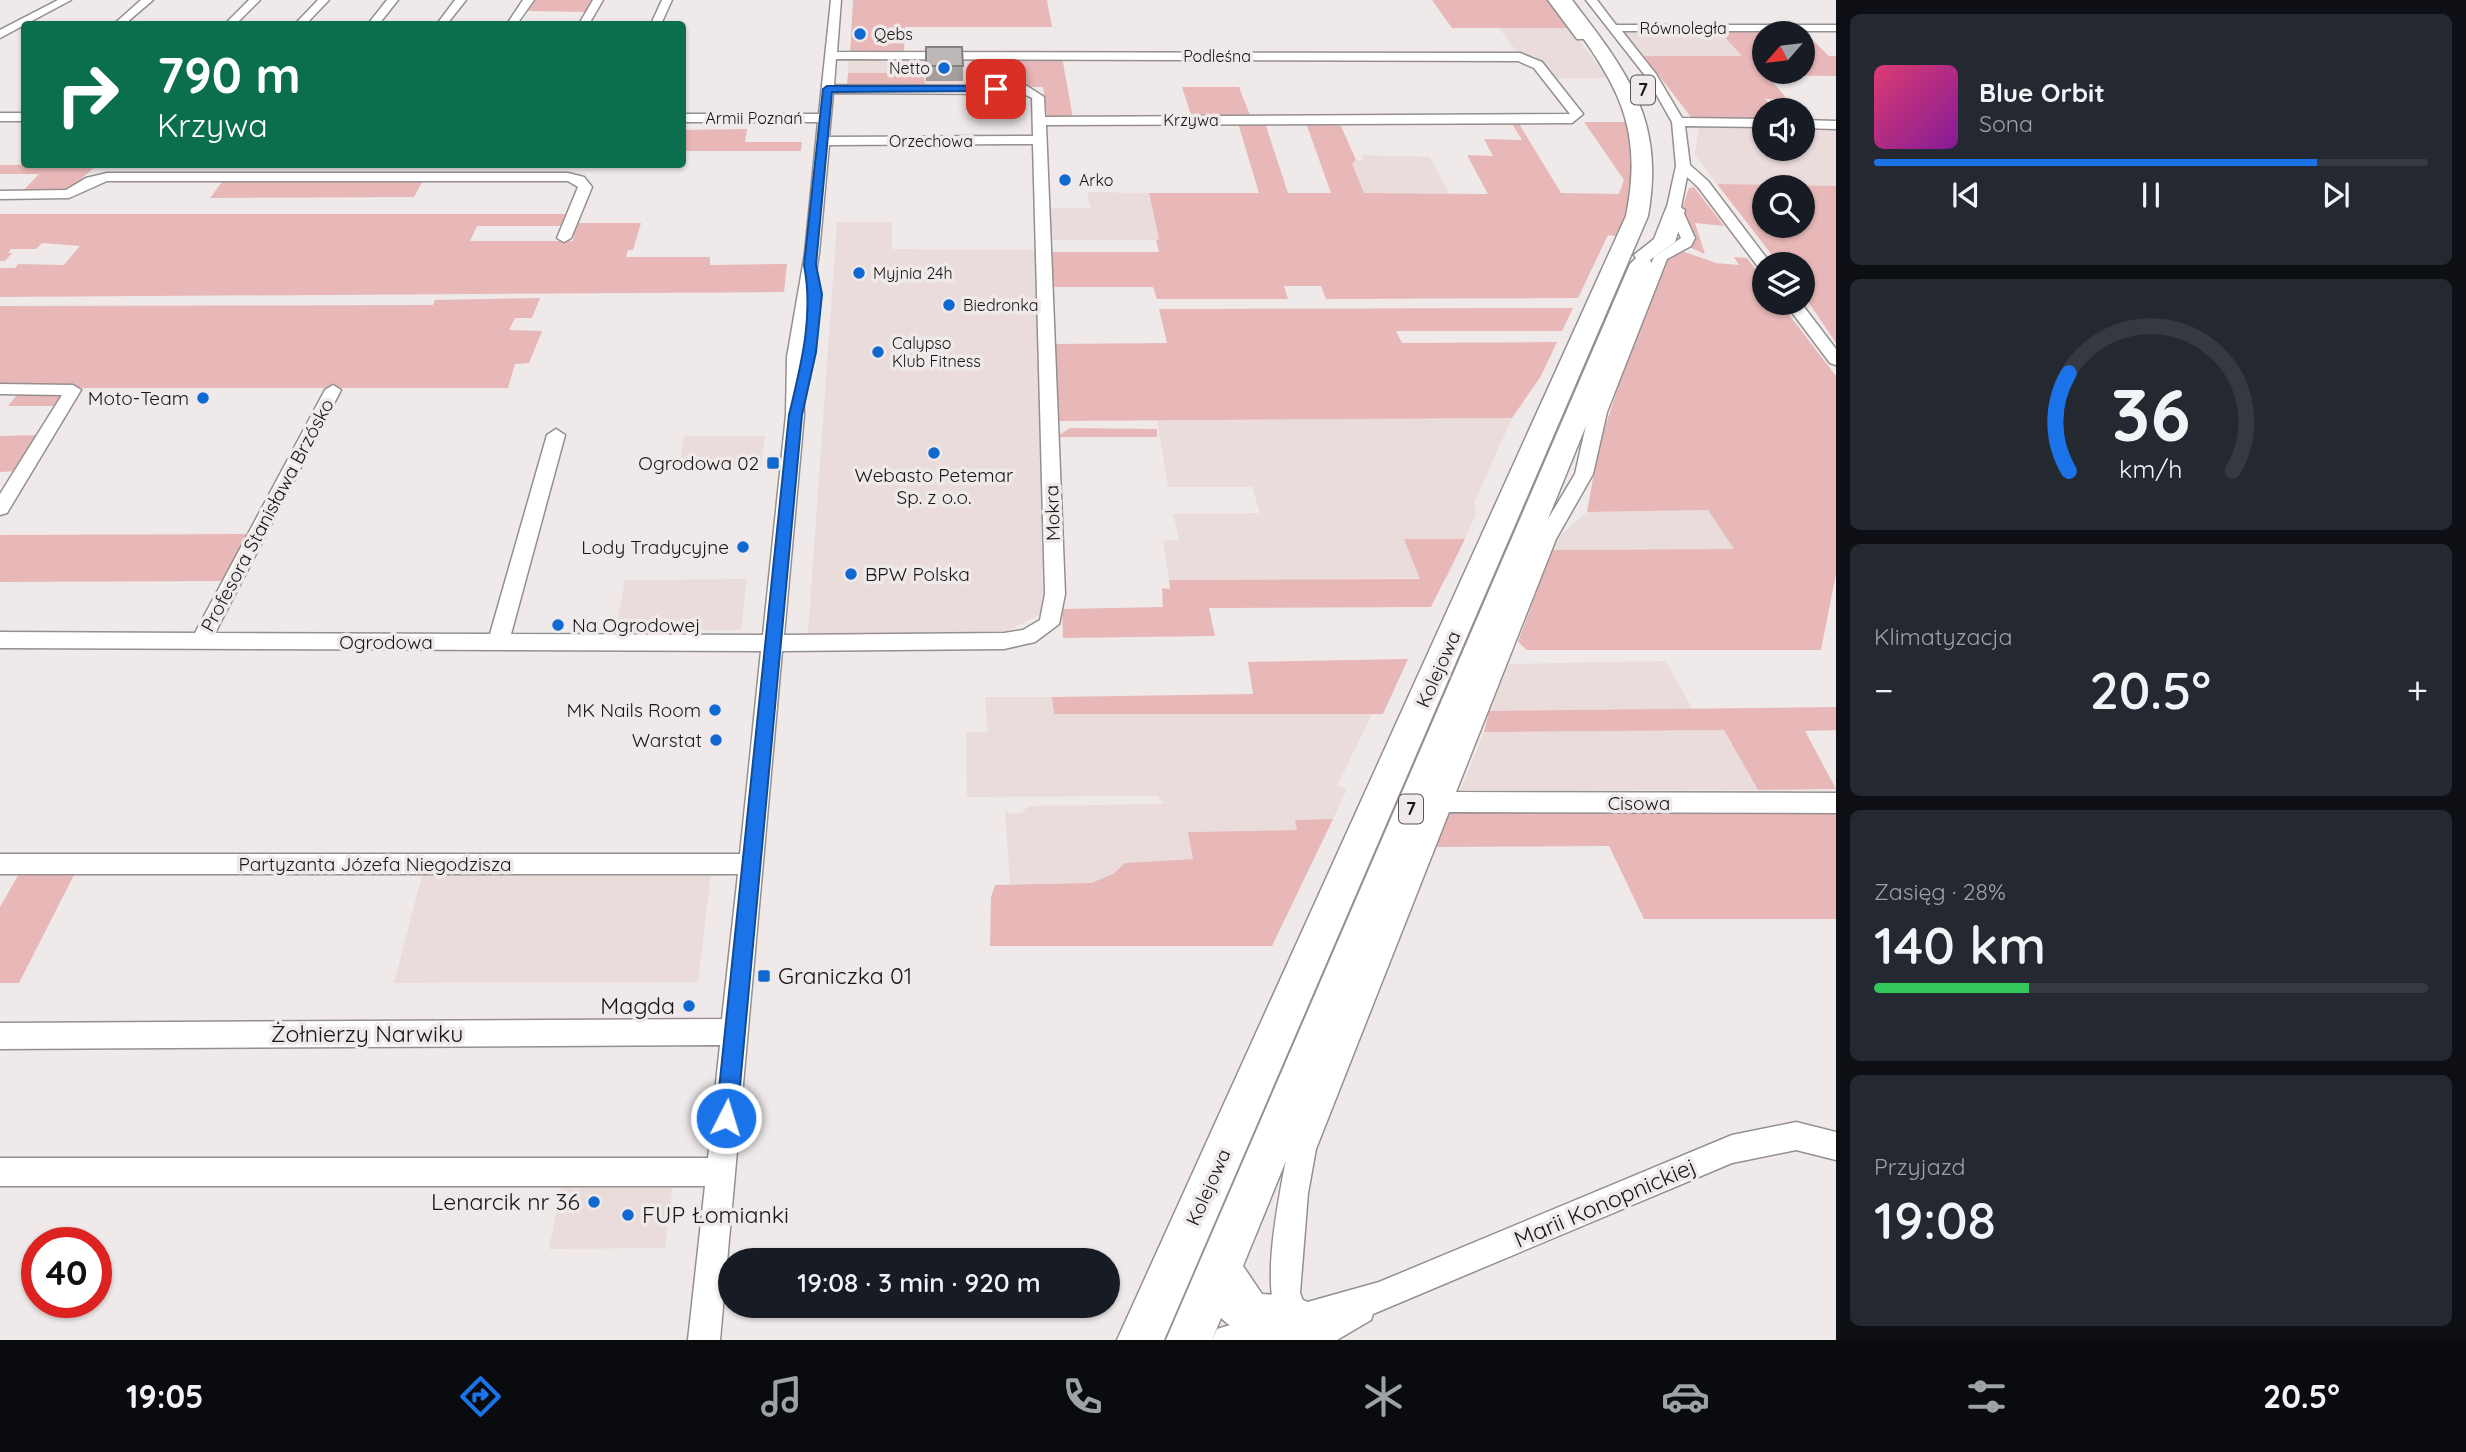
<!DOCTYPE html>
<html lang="pl">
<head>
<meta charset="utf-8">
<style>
  :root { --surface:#171b24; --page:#242831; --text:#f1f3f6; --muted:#9ea1a6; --line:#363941; --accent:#1a73e8 }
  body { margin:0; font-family:Quicksand,sans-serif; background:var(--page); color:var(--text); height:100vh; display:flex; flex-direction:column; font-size:26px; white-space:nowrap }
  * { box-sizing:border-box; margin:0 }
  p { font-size:23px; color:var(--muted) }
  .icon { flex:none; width:38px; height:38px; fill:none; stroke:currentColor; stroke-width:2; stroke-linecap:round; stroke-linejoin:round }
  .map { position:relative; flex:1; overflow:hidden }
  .drawer { display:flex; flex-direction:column; gap:14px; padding:14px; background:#0d0f14; width:630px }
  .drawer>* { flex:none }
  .banner { position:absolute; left:21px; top:21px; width:665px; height:147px; border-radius:7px; box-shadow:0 2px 5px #0004; background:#0b6e4f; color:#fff; overflow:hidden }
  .needle { width:46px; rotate:242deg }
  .controls { position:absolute; left:1752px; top:21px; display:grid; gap:14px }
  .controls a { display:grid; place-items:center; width:63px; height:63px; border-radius:50%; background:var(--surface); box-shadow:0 2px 5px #0004; font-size:35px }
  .speed { position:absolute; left:21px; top:1227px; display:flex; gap:14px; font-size:35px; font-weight:700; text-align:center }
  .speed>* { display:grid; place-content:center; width:91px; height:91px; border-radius:50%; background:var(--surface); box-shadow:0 2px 5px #0004; line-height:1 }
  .speed .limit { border:10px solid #d22; background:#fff; color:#111 }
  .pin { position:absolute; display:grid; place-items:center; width:60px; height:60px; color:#fff; margin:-30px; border-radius:14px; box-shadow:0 4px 10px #0006 }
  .me { position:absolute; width:77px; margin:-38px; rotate:5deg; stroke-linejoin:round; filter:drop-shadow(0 0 5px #0008) }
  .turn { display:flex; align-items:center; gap:24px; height:147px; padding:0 21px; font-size:32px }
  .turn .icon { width:91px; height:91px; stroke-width:2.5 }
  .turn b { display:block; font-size:49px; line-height:60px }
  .big { font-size:52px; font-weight:600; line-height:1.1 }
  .drawer .tile { flex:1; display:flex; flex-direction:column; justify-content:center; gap:10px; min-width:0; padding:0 24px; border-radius:10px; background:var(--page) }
  .drawer .dial { align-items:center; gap:0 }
  .dial svg { height:182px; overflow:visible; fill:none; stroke:var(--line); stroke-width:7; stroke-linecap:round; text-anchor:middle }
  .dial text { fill:var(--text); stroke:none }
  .song { display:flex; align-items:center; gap:21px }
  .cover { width:84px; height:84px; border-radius:10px; background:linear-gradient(135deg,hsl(340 70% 55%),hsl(290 70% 35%)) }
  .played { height:7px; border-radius:4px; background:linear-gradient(90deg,var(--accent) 80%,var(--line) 80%) }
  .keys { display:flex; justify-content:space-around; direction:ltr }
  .heat { display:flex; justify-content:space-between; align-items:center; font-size:38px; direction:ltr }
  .charge { height:10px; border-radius:5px; background:linear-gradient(90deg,#34c759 28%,var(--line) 0) }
  .trip { position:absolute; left:718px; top:1248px; width:402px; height:70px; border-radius:35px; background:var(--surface); box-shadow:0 2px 5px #0004; font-weight:600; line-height:70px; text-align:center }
  .tab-bar { display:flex; height:112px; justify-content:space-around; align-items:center; background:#090b0e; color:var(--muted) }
  .tab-bar .icon { width:49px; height:49px }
  .tab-bar .active { color:var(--accent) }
  .tab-bar b { font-size:32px; color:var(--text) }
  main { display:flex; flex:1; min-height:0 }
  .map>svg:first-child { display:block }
  .built { fill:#ebdcdc }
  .green { fill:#e8b8b8; fill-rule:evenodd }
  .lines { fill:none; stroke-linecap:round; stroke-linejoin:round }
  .minor-casing { stroke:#958f8f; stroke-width:3 }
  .highway-casing { stroke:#958f8f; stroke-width:3 }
  .minor { fill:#fff; fill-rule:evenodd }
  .highway { fill:#fff; fill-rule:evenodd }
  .wall { fill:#a39d9d }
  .building { fill:#bdb7b7; stroke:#848080; stroke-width:2 }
  .route { fill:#1a73e8; stroke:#114b97; stroke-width:2 }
  .poi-dot { fill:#1068d1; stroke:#efe9e9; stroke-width:2.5 }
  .labels { text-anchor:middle; stroke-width:7; stroke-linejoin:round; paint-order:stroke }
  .far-street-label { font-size:16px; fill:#171515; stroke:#efe9e9 }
  .far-poi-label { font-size:16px; fill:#171515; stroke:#efe9e9; text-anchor:start }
  .shield { fill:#efe9e9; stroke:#585555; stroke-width:2 }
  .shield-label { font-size:18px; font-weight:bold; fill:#171515 }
  .poi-label { font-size:19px; fill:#171515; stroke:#efe9e9; text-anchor:end }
  .street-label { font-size:19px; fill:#171515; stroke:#efe9e9 }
  .near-poi-label { font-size:23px; fill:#171515; stroke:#efe9e9; text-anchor:start }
  .near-street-label { font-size:23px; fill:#171515; stroke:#efe9e9 }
</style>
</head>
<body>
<main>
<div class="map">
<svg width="1836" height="1340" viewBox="0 0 1836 1340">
  <rect width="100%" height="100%" fill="#efe9e9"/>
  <path class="built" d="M1499 28H1570L1608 78 1553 79 1535 56H1520Z
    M1623 31H1719L1743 56H1644Z
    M849 58H987L989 86H847Z
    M1699 124 1764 126V149H1802L1803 126 1836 127V186L1717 184 1695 155Z
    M1362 155 1430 157 1449 193H1363L1352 164 1356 160H1363Z
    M1087 192 1149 193 1159 240H1051L1049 208H1091Z
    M837 222H892V249L1038 250 1043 613 999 635 808 633Z
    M1512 418 1474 503 1476 514 1447 578 1169 580 1163 541 1179 540 1173 514 1260 513 1252 487H1168L1157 420Z
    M684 436H765L761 466 680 467Z
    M1708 510 1735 549 1552 550 1557 538 1587 512Z
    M747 579 741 630H616L625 580Z
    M1666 661 1693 710 1489 711 1509 664Z
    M985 697H1052L1054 714 1373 712 1337 786 1347 789 1333 819 1296 820 1298 830 1189 832 1193 859 1125 863 1113 874 1091 883 1010 885 1005 809 1010 814 1022 813 1028 806 1164 804 1157 796 967 797 966 732H988Z
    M1724 730 1758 790H1460L1484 732Z
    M423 871 711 873 698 982 394 983Z
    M562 1183H673L665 1248 549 1249Z"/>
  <path class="green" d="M535 0H594L587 12 528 11Z
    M853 0H1047L1052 27H905L904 54 850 53Z
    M1432 0H1548L1570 28H1452Z
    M1719 31H1803L1829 56H1836V76L1767 75 1787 99H1765L1776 110H1764V121H1694L1644 56H1742ZM1764 33H1802V72H1764Z
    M1062 57 1073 118 1047 116 1043 87 989 86 987 58Z
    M1603 72H1608C1647 118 1640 185 1620 237L1608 235 1578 298 1326 299 1321 286H1284L1288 299H1157L1153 287H1052L1050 252H1159L1156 240 1159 239 1149 193H1259L1238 123H1265L1288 193H1331L1306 123 1341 126 1356 160 1352 164 1364 193 1488 194 1467 155 1493 156 1484 139 1522 140 1511 122H1518L1561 193 1619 194 1624 180 1584 122H1628L1620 96Z
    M848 73H924L925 86H847Z
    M1182 87H1239L1251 118H1192Z
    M747 129 745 142H802L801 151H683V130Z
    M0 165 94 164 97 165 69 190 22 192 39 174H0Z
    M220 179H424L414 197 210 198 222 182Z
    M1717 184 1836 186V343L1803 294 1802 264H1779ZM1802 187V226H1764V187Z
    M1694 187 1724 226 1695 223 1705 254 1687 246 1693 243C1696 231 1689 223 1680 215L1689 188Z
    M0 214H567L563 226H477L470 241H573L576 223H641L633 250H628L626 257H710V265L787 264 784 292 0 297V268H15L18 264 64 265 80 246 42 243 36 249H11L8 253H12L5 261H0Z
    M1679 250 1716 263 1739 265 1734 257 1747 258 1764 280V303H1780L1836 376V574L1821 650H1527L1518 642 1552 550 1734 549 1708 510 1587 512 1599 445 1625 367 1669 256Z
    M540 298 532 318H515L509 330 542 331 529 363 515 364 508 388H0V306L433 305 435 300Z
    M1573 308 1562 331H1396L1402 343 1557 342 1541 376 1512 418 1059 421 1053 344 1167 343 1159 309Z
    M20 391 63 392 55 406H8Z
    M1070 428 1157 429V437H1056Z
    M38 435 17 471 0 472V436Z
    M248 534 224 581 0 582V535Z
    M1404 539H1465L1431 607 1209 608 1215 636 1063 638 1062 609 1163 607 1162 588 1170 589 1169 580 1420 579Z
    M1408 659 1383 714H1054L1052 697 1253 694 1248 662Z
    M1836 707V730L1805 731 1836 789 1758 790 1724 730 1484 732 1489 711Z
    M1449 813H1836V919H1644L1609 846 1434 847Z
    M1333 819 1272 946H990L991 897 995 885 1091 883 1113 874 1125 863 1193 859 1188 832 1297 830 1295 820Z
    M76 871 19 983H0V907L20 872Z"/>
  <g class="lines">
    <g class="minor-casing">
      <path id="minor" d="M58 0H71L0 38V30Z
        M141 0H153L125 24H114Z
        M249 0H260L236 24H225Z
        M318 0H329L306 24H295Z
        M387 0H398L379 24H368Z
        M455 0H466L447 24H437Z
        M523 0H534L517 24H507Z
        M593 0H603L589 24H579Z
        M662 0H672L661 24H651Z
        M831 0H841L837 52 1520 53 1542 62 1583 114 1572 123 1046 125 1065 594 1059 624 1035 642 1004 649 782 651 720 1340H688L705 1186H0V1158H708L720 1045 0 1049V1023L722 1019 738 874H0V854H740L761 651 0 648V632L195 633 325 390 333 385 341 390 215 633 490 634 547 435 556 429 565 435 511 634 763 635 786 415 787 357 805 253 818 122H682V114H819ZM836 59 1518 61 1534 68 1570 114 1045 117 1044 97 1027 86 834 85ZM833 93 1024 94 1032 98 1033 136 829 137ZM1033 144 1045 594 1040 620 1023 630 1004 633 784 635 804 415 803 357 819 253 829 145Z
        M1548 0H1559L1587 37 1585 39H1577Z
        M1586 0H1597L1616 25H1836V31H1622L1656 74 1682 118 1764 119V127L1685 126 1690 165 1708 181 1771 264H1764V269L1759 268 1698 187 1687 177 1681 207 1695 238 1691 246 1667 259 1607 412 1593 474 1556 539 1456 792 1836 793V813L1449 812 1316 1149 1308 1193 1300 1293 1304 1303 1379 1282 1732 1135 1796 1122 1836 1132V1160L1796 1150 1732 1163 1373 1314 1371 1320 1337 1340H1212L1217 1329 1275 1311C1263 1271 1280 1192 1288 1149L1536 539 1575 474 1589 412 1654 257 1681 238 1667 207 1676 166 1672 122 1647 78Z
        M0 113H24V121H0Z
        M1802 120 1836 121V129L1802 128Z
        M107 173H568L584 177 592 187 571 238 564 242 557 238 578 187 568 181H107L69 198 0 199V191L66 190 86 178Z
        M1785 303H1801L1836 349V365L1830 363Z
        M0 384 73 385 81 390 7 513 0 515V494L62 395 0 394Z"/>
    </g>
    <g class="highway-casing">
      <path id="highway" d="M1556 0H1572C1628 73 1665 120 1648 216L1164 1340H1117L1626 216C1646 117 1610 76 1556 0Z
        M1674 204 1685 210 1675 242 1650 260 1652 264 1243 1266 1262 1294 1294 1296 1310 1303 1317 1319 1310 1335C1282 1340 1242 1340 1221 1318L1212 1340H1166L1630 264 1636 258 1634 255 1654 239 1667 206Z"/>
    </g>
    <use href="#minor" class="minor"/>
    <use href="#highway" class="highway"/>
  </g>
  <path class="wall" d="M926 47 963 66V81H926Z"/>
  <path class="building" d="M926 47H962L963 66H926Z"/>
  <path class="route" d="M996 86 999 91 832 92 816 265 822 294 816 352 802 415 737 1118 734 1126 726 1129 719 1126 716 1118 789 415C801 365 814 316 804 265L823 89 827 86Z"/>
  <g class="poi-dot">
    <circle cx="860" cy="34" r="7"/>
    <circle cx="944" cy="68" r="7"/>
    <circle cx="1065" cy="180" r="7"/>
    <circle cx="859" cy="273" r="7"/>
    <circle cx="949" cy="305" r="7"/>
    <circle cx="878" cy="352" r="7"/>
    <circle cx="203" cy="398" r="7"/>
    <circle cx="934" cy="453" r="7"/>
    <rect x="766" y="456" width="14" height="14" rx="3.5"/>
    <circle cx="743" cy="547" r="7"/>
    <circle cx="851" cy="574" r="7"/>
    <circle cx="558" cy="625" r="7"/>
    <circle cx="715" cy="710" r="7"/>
    <circle cx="716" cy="740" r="7"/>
    <rect x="757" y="969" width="14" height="14" rx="3.5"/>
    <circle cx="689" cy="1006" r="7"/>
    <circle cx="594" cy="1202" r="7"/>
    <circle cx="628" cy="1215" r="7"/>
  </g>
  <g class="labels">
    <g class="far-street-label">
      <text x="1683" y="34">Równoległa</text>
      <text x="1217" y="62">Podleśna</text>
      <text x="754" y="124">Armii Poznań</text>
      <text x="1191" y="126">Krzywa</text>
      <text x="931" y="147">Orzechowa</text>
    </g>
    <g class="far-poi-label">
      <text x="874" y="40">Qebs</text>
      <text x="930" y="74" text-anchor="end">Netto</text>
      <text x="1079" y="186">Arko</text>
      <text x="873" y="279">Myjnia 24h</text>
      <text x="963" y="311">Biedronka</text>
      <text x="892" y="349">Calypso<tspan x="892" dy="18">Klub Fitness</tspan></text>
    </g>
    <g class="shield">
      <rect x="1631" y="75.5" width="24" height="29" rx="5"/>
      <rect x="1399" y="794.5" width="24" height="29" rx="5"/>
    </g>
    <g class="shield-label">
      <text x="1643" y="96">7</text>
      <text x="1411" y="815">7</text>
    </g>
    <g class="poi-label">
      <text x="189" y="405">Moto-Team</text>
      <text x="759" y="470">Ogrodowa 02</text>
      <text x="934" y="482" text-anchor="middle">Webasto Petemar<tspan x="934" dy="22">Sp. z o.o.</tspan></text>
      <text x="729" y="554">Lody Tradycyjne</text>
      <text x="865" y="581" text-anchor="start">BPW Polska</text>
      <text x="572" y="632" text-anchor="start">Na Ogrodowej</text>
      <text x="701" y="717">MK Nails Room</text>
      <text x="702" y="747">Warstat</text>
    </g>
    <g class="street-label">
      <text transform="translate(1052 513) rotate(-92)" y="7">Mokra</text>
      <text transform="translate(267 515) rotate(-62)" y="7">Profesora Stanisława Brzósko</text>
      <text x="386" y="649">Ogrodowa</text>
      <text transform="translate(1438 669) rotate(-66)" y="7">Kolejowa</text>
      <text x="1639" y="810">Cisowa</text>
      <text x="375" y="871">Partyzanta Józefa Niegodzisza</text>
      <text transform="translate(1208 1187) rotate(-66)" y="7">Kolejowa</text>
    </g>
    <g class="near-poi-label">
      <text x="778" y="984">Graniczka 01</text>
      <text x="675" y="1014" text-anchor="end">Magda</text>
      <text x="580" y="1210" text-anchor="end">Lenarcik nr 36</text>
      <text x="642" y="1223">FUP Łomianki</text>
    </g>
    <g class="near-street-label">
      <text x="367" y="1042">Żołnierzy Narwiku</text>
      <text transform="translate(1605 1203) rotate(-23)" y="8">Marii Konopnickiej</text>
    </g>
  </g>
</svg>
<div class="controls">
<a><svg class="needle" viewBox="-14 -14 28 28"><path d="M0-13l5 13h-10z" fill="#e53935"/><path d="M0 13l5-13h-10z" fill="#9ea1a6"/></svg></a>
<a><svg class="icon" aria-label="sound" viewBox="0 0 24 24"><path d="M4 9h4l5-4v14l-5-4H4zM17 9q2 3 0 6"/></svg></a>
<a><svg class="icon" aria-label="search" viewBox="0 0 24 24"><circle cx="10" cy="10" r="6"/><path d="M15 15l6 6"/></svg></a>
<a><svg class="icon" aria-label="layers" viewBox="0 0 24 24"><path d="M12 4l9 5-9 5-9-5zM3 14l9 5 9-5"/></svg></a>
</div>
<div class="speed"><div class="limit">40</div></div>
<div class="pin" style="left:996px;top:89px;background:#d93025"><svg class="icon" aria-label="arrive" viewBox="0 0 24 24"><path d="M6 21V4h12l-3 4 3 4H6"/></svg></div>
<svg class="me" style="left:726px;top:1118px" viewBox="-20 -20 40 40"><circle r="17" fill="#1a73e8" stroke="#fff" stroke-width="3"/><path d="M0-11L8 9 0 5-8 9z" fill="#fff"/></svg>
<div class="trip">19:08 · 3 min · 920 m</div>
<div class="banner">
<div class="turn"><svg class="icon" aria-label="right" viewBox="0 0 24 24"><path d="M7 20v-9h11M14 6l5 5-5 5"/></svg><div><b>790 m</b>Krzywa</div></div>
</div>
</div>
<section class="drawer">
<div class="tile">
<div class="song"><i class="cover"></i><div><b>Blue Orbit</b><p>Sona</p></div></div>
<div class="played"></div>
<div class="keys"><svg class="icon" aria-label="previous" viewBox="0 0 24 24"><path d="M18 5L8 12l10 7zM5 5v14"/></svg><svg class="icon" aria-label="pause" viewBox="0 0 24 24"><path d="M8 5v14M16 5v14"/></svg><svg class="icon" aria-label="next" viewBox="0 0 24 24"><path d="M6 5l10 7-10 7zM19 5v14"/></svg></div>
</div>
<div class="tile dial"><svg viewBox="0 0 100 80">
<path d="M14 69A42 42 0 1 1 86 69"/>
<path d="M14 69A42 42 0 0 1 14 26" stroke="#1a73e8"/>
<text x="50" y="56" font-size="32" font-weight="700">36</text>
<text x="50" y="72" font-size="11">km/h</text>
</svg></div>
<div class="tile"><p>Klimatyzacja</p>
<div class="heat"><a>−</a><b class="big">20.5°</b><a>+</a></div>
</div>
<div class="tile"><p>Zasięg · 28%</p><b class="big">140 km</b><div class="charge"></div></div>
<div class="tile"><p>Przyjazd</p><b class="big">19:08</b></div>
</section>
</main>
<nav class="tab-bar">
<b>19:05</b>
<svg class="icon active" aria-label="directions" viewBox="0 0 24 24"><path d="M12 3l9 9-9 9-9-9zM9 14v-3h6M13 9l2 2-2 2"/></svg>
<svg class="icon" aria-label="music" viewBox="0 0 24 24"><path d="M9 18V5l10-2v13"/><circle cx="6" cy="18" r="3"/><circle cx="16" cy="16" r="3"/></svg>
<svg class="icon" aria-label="phone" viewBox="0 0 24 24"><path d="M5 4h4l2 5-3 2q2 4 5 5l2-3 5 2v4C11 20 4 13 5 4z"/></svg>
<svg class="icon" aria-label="climate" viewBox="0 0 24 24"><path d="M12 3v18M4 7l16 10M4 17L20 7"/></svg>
<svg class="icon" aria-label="car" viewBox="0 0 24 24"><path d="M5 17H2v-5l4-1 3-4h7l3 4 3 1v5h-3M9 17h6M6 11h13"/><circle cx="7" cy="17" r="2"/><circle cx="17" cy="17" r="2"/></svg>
<svg class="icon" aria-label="filters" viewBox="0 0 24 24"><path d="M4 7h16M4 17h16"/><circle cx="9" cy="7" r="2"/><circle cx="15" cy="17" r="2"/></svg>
<b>20.5°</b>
</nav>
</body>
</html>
